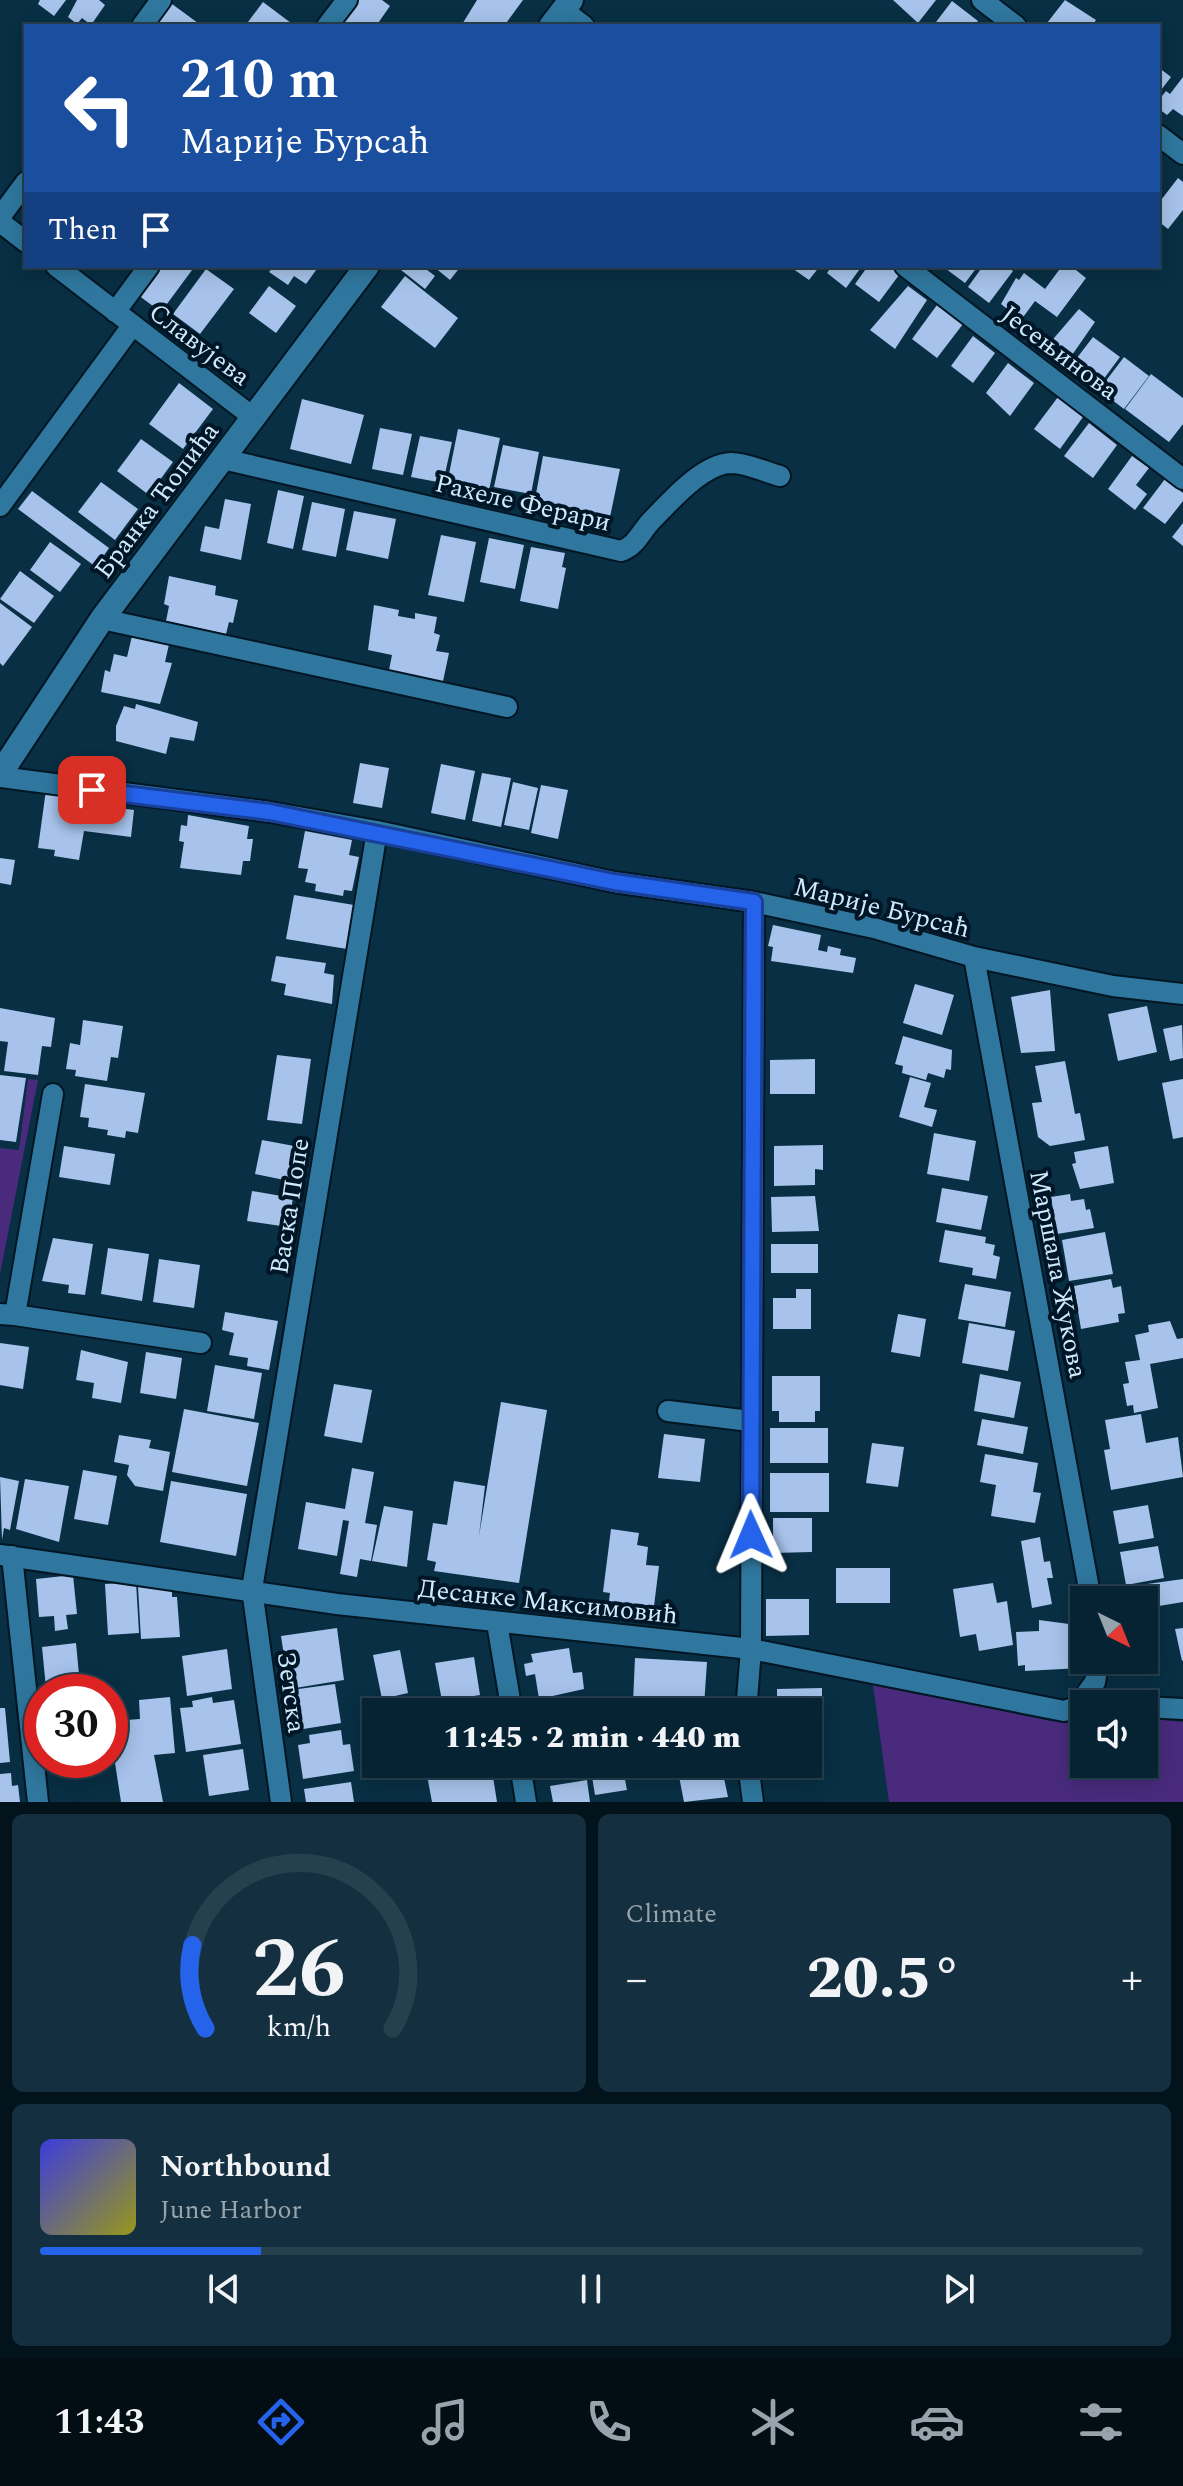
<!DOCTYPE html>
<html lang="en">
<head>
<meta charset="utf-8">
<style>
  :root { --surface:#062333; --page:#142f3f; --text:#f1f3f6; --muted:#98a4ac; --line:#27404e; --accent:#2563eb }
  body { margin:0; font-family:Spectral,serif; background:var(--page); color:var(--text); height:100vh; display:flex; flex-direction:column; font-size:30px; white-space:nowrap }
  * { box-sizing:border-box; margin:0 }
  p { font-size:26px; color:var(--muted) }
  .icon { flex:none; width:44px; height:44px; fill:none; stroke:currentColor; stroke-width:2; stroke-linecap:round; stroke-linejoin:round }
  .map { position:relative; height:1802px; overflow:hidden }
  .panel { display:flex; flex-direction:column; gap:12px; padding:12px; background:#03131c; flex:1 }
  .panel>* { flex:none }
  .guide { position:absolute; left:24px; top:24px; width:1136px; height:244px; border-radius:0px; box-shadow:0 4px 20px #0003,0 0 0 2px var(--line); background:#1a4fa0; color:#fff; overflow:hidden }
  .needle { width:52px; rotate:137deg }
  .controls { position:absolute; left:1070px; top:1586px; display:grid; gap:16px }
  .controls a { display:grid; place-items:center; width:88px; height:88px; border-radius:0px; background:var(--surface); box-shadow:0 4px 20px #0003,0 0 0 2px var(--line); font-size:40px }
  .speed { position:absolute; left:24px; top:1674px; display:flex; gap:16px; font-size:40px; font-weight:700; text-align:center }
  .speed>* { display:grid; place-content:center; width:104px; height:104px; border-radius:50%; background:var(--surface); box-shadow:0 4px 20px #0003,0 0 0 2px var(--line); line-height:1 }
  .speed .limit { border:12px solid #d22; background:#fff; color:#111 }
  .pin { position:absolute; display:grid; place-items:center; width:68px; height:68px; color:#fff; margin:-34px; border-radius:16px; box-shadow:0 4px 12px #0006 }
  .me { position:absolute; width:88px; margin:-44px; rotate:359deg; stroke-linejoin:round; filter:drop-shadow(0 0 6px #0008) }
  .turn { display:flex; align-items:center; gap:28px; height:168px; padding:0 24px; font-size:36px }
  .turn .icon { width:104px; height:104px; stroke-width:2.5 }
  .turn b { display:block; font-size:56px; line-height:68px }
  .then { display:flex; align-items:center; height:76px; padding:0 24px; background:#0003; gap:16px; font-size:30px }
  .big { font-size:60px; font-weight:800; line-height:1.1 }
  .panel .widget { flex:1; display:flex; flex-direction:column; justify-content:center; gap:12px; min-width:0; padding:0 28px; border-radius:12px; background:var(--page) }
  .panel .dial { align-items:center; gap:0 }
  .dial svg { height:208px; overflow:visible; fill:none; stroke:var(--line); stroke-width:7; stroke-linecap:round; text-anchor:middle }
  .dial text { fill:var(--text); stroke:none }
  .song { display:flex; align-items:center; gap:24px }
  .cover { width:96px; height:96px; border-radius:12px; background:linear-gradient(135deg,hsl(240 70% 55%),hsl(60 70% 35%)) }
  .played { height:8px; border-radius:4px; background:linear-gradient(90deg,var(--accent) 20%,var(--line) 20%) }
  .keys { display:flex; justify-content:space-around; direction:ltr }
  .heat { display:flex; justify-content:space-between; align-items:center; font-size:44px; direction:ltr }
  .panel .tiles { flex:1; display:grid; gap:12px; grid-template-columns:1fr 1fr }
  .widget:last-child { grid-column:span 2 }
  .trip { position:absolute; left:362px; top:1698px; width:460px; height:80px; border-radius:0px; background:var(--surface); box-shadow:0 4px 20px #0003,0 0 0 2px var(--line); font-weight:800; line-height:80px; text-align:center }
  .menu { display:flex; height:128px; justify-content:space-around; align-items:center; background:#020e14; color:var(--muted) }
  .menu .icon { width:56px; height:56px }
  .menu .selected { color:var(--accent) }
  .menu b { font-size:36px; color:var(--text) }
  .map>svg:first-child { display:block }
  .green { fill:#492a7d }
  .building { fill:#a7c3eb }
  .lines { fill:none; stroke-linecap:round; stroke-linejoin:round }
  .minor-casing { stroke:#021623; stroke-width:24 }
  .tertiary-casing { stroke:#021623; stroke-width:28 }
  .minor { stroke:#2f779e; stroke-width:20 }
  .tertiary { stroke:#2f779e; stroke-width:24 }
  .route-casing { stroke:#184099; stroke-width:20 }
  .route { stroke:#2563eb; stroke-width:14 }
  .labels { text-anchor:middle; stroke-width:8; stroke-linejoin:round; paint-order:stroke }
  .street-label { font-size:26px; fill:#cfeafc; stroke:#001626 }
</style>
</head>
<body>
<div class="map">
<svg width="1183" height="1802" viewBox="0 0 1183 1802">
  <rect width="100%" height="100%" fill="#082f44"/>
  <path class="green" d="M28 1079 38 1080 0 1274V1148L19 1150Z
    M873 1685 1051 1721 1066 1723 1084 1712V1764H1144V1718L1183 1722V1802H889Z"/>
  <path class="building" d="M40 0H66L54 16 38 4Z
    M77 0H99L105 5 91 25 82 18 77 24 68 17Z
    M352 0H382L390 6 376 26H339Z
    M477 0H523L504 26H461Z
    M893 0H936L918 23Z
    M1065 0 1096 20 1092 26 1047 23Z
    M952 1 978 21 974 26H933Z
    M263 2 291 23 289 26H245Z
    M172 4 202 26H155Z
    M1158 67 1171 77 1158 94Z
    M1183 77V116L1173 109 1167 115 1159 109 1158 101 1166 91 1170 94Z
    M1178 178 1183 182V210L1168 229 1158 221V204Z
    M153 266H195L161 312 134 292Z
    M274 266H319L306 284 294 276 288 285 269 272Z
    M396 266H422L435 276 425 289Z
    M433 266H461L450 280Z
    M789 266H820L809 280Z
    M832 266H862L846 288 827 273Z
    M868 266H896L902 271 879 302 855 284Z
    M942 266H978L965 283Z
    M983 266H1006L1013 271 989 303 968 287Z
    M1062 266H1071L1086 278 1057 317 1035 301 1021 320 1001 304 1016 278 1019 280 1024 273 1045 289Z
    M206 269 234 289 200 334 173 314Z
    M405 276 458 318 435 348 381 307Z
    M269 286 296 306 276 333 249 313Z
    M908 286 927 300 895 349 870 330Z
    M937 305 963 324 937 358 912 339Z
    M1079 309 1095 322 1063 368 1042 352Z
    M973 336 995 353 973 383 951 366Z
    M1093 337 1120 357 1097 388 1070 367Z
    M1124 357 1149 376 1124 409 1099 390Z
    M1008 363 1034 383 1010 416 986 393Z
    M1151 374 1183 398V424L1169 442 1125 409Z
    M179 383 213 409 183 449 149 424Z
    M1058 397 1083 417 1060 449 1034 429Z
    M302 399 364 415 351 464 290 449Z
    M1089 423 1117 445 1093 478 1064 456Z
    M380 428 412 434 403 475 372 469Z
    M458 429 500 438 488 495 465 490 467 482 448 479Z
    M420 436 452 442 443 483 411 477Z
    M141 439 173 462 149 495 117 471Z
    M503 445 539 452 531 494 494 487Z
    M543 456 620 469 610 517 535 499Z
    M1132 456 1149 468 1136 485 1147 494 1135 510 1108 489Z
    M1165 479 1183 493V501L1165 524 1143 508Z
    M101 482 138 509 115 540 78 512Z
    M278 490 304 496 293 549 267 543Z
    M32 491 109 548 96 567 18 509Z
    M225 499 251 504 241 560 200 551 205 526 219 529Z
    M312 502 345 509 336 557 302 550Z
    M354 511 396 519 388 559 346 550Z
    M1183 523V546L1172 537Z
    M441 535 476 542 464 602 428 595Z
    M489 538 524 545 515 589 480 582Z
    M50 542 81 564 60 592 30 570Z
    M531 547 565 553 562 567 566 568 558 609 520 601Z
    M20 571 54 596 34 623 0 599Z
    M169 576 216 586 215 595 238 600 233 623 229 622 226 634 166 621 169 606 164 604Z
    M0 603 32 627 3 666 0 663Z
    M374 605 399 610 398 616 415 619V613L437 617 434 633 440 635 436 651 449 653 442 686 388 675 392 655 368 650Z
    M133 632 170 640 165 662 172 663 160 704 101 692 105 670 110 672 114 654 127 657Z
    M136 704 198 722 194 741 170 737 166 754 116 741V726L124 706 135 709Z
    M360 763 389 768 382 808 353 803Z
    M441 764 475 771 465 820 431 813Z
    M482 773 511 778 501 827 472 821Z
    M513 782 538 788 529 830 504 825Z
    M541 785 568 790 558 839 531 833Z
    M46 790 88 795 87 804 134 810 131 837 84 831 79 860 54 856 55 850 38 848Z
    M188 815 249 826 247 839H253L250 861H243L241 875 180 868 184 842 179 841 181 825 187 826Z
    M305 831 352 840 349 855 359 857 352 891 344 890 343 896 315 891 316 884 305 882 308 869 298 868Z
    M0 858 15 860 11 885 0 883Z
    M294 895 354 905 347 949 286 939Z
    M773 925 821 935 818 950 827 952 828 946 841 949 840 955 856 958 853 973 771 961 773 947 768 946Z
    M276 956 326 963 324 973 334 975 332 1004 284 995 286 984 271 981Z
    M915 984 954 995 942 1035 903 1023Z
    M1050 990 1055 1051 1021 1053 1011 997Z
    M1147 1006 1157 1052 1118 1061 1108 1014Z
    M0 1008 55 1018 51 1047 42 1046 38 1075 4 1071 8 1042 0 1041Z
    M83 1020 123 1026 118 1058 111 1057 107 1081 75 1076 76 1070 66 1069 70 1043 80 1045Z
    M1182 1025 1183 1058 1170 1061 1163 1029Z
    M903 1036 952 1050 951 1070 946 1069 944 1078 928 1073 926 1080 902 1073 903 1066 895 1064Z
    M277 1055 311 1059 302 1124 267 1120Z
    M815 1059V1094H770V1060Z
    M1065 1061 1075 1114 1080 1113 1085 1140 1050 1146 1038 1137 1032 1103 1042 1102 1035 1066Z
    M0 1075 26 1078 16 1142 0 1140Z
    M910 1077 931 1083 924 1107 937 1110 932 1127 899 1117Z
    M1183 1079V1137L1173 1139 1162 1083Z
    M85 1084 145 1093 138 1133 126 1131 125 1138 107 1135 108 1130 88 1127 89 1118 80 1117Z
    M934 1133 976 1141 969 1181 927 1174Z
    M262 1140 305 1148 299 1183 255 1174Z
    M823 1145V1170L815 1169V1185L774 1186V1146Z
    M64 1146 115 1154 110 1185 59 1177Z
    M1108 1146 1114 1183 1080 1189 1072 1164 1076 1163 1074 1152Z
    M942 1188 988 1196 981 1230 936 1222Z
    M252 1191 293 1198 288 1227 247 1221Z
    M1070 1194 1071 1201 1084 1199 1086 1210 1090 1209 1094 1228 1057 1234 1051 1197Z
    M815 1196 819 1231 772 1232 771 1197Z
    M945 1230 986 1237 985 1243 995 1245 993 1255 1000 1257 996 1279 972 1275 973 1268 939 1262Z
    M1105 1232 1113 1274 1069 1281 1062 1240Z
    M53 1238 93 1244 85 1295 68 1293 69 1285 42 1281Z
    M771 1244H818V1273H771Z
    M108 1248 149 1254 142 1301 101 1294Z
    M159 1259 200 1265 194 1308 153 1302Z
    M1111 1279 1113 1288 1121 1286 1125 1313 1118 1314 1119 1322 1081 1329 1074 1286Z
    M965 1284 1011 1292 1005 1327 958 1319Z
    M796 1289H811V1329H773V1298H796Z
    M225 1312 278 1321 269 1370 247 1366 248 1358 229 1355 234 1333 222 1330Z
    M898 1314 926 1319 920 1357 891 1352Z
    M1170 1321 1177 1339 1183 1338V1358L1150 1364 1158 1408 1134 1413 1133 1405 1127 1406 1123 1384 1129 1383 1125 1362 1140 1360 1135 1335 1149 1332 1148 1325Z
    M969 1323 1015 1331 1008 1371 962 1363Z
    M0 1343 29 1347 23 1389 0 1385Z
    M81 1350 128 1362 121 1403 92 1398 94 1383 76 1380Z
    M146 1352 182 1358 176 1399 140 1393Z
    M215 1365 262 1373 254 1419 207 1411Z
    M980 1374 1021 1382 1014 1418 974 1411Z
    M772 1376H820V1411H815V1422H779V1411H772Z
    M334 1384 372 1390 362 1443 324 1436Z
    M501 1402 547 1410 519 1583 434 1571 436 1562 427 1560 433 1523 447 1525 454 1481 485 1486 479 1536Z
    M184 1409 259 1423 247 1486 172 1472Z
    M1141 1414 1146 1443 1178 1437 1183 1477 1111 1490 1104 1450 1110 1449 1105 1420Z
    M982 1419 1028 1427 1023 1454 977 1445Z
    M770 1428H828V1463H770Z
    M664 1434 705 1439 700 1482 658 1478Z
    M119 1435 151 1440 149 1448 170 1452 163 1491 135 1486 127 1475 129 1465 114 1462Z
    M872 1443 904 1447 898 1487 866 1483Z
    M985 1454 1038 1463 1033 1492 1041 1493 1035 1523 991 1516 996 1485 980 1482Z
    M352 1468 374 1472 365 1523 377 1525 371 1561 360 1559 357 1577 340 1574 349 1521 343 1520 337 1556 298 1549 306 1502 345 1509Z
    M83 1470 117 1476 108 1525 74 1519Z
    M770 1473H829V1512H770Z
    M0 1477 19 1481 10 1530 4 1528 2 1540Z
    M25 1479 69 1486 59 1542 16 1529Z
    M171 1481 247 1494 236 1556 160 1542Z
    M1148 1505 1154 1538 1119 1544 1113 1511Z
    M384 1506 413 1511 407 1567 372 1561Z
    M773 1518H812V1552L773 1553Z
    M611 1529 639 1533 637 1545 648 1547 646 1565 659 1566 654 1606 609 1601 610 1593 603 1592Z
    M1040 1537 1044 1562 1050 1561 1053 1578H1047L1052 1604 1032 1608 1021 1541Z
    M1158 1546 1164 1578 1126 1585 1120 1552Z
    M836 1568H890V1603H836Z
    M73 1575 77 1614 66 1615 68 1629 55 1631 54 1616 39 1617 36 1579Z
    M1183 1579V1602L1159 1606V1612L1144 1615V1600H1116L1115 1591 1126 1587Z
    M136 1582 139 1633 108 1635 105 1584Z
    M993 1583 997 1603 1007 1601 1013 1645 979 1651 976 1634 960 1637 953 1589Z
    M165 1585V1591L172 1590V1597H177L180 1637 141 1639 138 1587Z
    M766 1599H809V1635L766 1636Z
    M1084 1612 1081 1668 1025 1671V1665L1018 1666 1016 1632 1039 1631V1620L1069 1624V1613Z
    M337 1628 344 1680 289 1689 281 1636Z
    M1183 1628V1660L1182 1661 1175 1629Z
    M76 1643 80 1685 46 1688 42 1647Z
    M569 1648 573 1673 582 1672 584 1689 539 1699 535 1674 526 1676 524 1664 533 1662 531 1654Z
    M227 1649 232 1689 187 1696 182 1656Z
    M400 1650 408 1693 382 1699 373 1655Z
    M474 1657 480 1695 442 1701 435 1663Z
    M635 1658 707 1662 704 1706 687 1705V1712H675V1704L633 1702Z
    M335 1684 341 1723 297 1730 291 1690Z
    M822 1688V1739L808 1740V1712H777V1689Z
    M170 1697 175 1753 154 1755 163 1802H121L110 1730 128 1728 127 1720 140 1719 139 1700Z
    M212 1697 213 1703 234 1700 241 1744 186 1752 180 1708 193 1707 192 1701Z
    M612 1698 614 1712H539L538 1706Z
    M0 1708H5L10 1762 0 1763Z
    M341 1730 343 1745 350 1744 354 1771 303 1779 298 1745 310 1743 309 1735Z
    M243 1749 249 1790 209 1796 203 1755Z
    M462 1764H491L497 1802H432L426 1770Z
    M590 1764H622L627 1790 595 1795Z
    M721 1764 728 1797 684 1802 677 1766Z
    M11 1773 12 1786 18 1785 20 1802H0V1774Z
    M587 1780 590 1802H553L550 1786Z
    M351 1782 354 1802H306L304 1789Z"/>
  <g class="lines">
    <g class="minor-casing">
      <path id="minor" d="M982 0 1016 26
        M563 10 584 26
        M142 26 161 0
        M327 26 347 0
        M1158 135 1183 154
        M0 217 26 182
        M0 222 26 242
        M56 266 253 417
        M905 266 1183 479
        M115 312 149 266
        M223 459 621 551C636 546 640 533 651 521 670 502 702 464 731 463 747 463 765 472 780 476
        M0 506 132 326
        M102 619 507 707
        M0 777 270 812 377 831 614 882 754 902 874 928 974 957 1113 986 1183 994
        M974 957 1091 1600
        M0 1314 15 1315 53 1094
        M15 1315 201 1343
        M668 1411 750 1421
        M0 1555 337 1604 751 1649 1064 1711 1086 1704
        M12 1556 38 1802
        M497 1623 512 1712
        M1079 1704 1095 1682 1099 1660
        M1144 1707 1183 1709
        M746 1712 751 1649 754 902
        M520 1764 526 1802
        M748 1764 753 1802
        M281 1802 252 1589 377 831"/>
    </g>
    <g class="tertiary-casing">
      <path id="tertiary" d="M551 26 571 0
        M0 774 102 619 367 266"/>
    </g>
    <use href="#minor" class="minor"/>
    <use href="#tertiary" class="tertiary"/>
  </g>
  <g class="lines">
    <g class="route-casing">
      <path id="route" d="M92 790 270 812 614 882 754 902 751 1535"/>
    </g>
    <use href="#route" class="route"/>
  </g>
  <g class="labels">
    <g class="street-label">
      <text transform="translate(200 344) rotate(37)" y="9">Славујева</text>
      <text transform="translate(1060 352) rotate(37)" y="9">Јесењинова</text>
      <text transform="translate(156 500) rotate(-53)" y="9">Бранка Ћопића</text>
      <text transform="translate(523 502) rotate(13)" y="9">Рахеле Ферари</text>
      <text transform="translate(882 907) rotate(14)" y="9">Марије Бурсаћ</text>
      <text transform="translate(289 1206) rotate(-81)" y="9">Васка Попе</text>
      <text transform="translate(1059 1274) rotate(79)" y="9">Маршала Жукова</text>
      <text transform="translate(548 1601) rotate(6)" y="9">Десанке Максимовић</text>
      <text transform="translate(292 1692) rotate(82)" y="9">Зетска</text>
    </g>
  </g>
</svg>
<div class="controls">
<a><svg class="needle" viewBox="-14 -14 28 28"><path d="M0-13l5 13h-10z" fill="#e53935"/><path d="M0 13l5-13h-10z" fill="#98a4ac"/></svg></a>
<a><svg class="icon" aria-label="sound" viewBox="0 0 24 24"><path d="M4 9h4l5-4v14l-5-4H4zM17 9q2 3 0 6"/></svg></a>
</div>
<div class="speed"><div class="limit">30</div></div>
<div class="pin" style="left:92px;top:790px;background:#d93025"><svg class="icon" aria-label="arrive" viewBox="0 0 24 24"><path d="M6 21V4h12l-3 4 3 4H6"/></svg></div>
<svg class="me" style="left:751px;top:1535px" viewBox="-20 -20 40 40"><path d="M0-17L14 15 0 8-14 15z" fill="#2563eb" stroke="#fff" stroke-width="4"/></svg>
<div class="trip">11:45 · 2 min · 440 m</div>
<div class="guide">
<div class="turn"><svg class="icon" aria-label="left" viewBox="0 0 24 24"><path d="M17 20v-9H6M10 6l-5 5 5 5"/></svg><div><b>210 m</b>Марије Бурсаћ</div></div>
<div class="then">Then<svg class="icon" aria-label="arrive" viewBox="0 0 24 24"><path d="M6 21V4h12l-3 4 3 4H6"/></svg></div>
</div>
</div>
<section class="panel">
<div class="tiles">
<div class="widget dial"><svg viewBox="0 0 100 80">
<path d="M14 69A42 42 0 1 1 86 69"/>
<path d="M14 69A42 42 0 0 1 9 37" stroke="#2563eb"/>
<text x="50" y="56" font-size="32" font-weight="700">26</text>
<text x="50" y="72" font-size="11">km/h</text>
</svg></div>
<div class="widget"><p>Climate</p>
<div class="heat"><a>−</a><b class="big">20.5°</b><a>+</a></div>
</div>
<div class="widget">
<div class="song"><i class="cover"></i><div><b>Northbound</b><p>June Harbor</p></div></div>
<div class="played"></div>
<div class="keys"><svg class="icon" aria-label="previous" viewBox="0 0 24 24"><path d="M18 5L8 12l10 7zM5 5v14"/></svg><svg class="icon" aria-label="pause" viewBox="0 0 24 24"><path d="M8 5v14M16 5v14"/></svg><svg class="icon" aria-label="next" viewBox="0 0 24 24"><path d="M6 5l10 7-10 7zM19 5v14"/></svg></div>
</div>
</div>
</section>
<nav class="menu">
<b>11:43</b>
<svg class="icon selected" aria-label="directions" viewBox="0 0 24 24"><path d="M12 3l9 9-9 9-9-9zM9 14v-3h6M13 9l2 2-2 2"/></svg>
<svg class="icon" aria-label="music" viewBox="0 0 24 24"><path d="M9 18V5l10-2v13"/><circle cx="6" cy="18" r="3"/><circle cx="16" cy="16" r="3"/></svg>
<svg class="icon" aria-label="phone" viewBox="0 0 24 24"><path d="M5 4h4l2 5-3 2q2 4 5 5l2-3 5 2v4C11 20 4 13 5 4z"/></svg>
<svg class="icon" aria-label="climate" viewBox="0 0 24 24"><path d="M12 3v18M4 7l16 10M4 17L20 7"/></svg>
<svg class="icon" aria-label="car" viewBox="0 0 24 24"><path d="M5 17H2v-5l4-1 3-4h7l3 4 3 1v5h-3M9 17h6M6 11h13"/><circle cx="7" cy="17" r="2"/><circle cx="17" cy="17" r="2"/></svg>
<svg class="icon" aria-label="filters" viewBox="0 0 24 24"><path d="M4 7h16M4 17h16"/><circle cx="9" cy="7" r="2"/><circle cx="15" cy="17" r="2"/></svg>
</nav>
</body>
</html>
